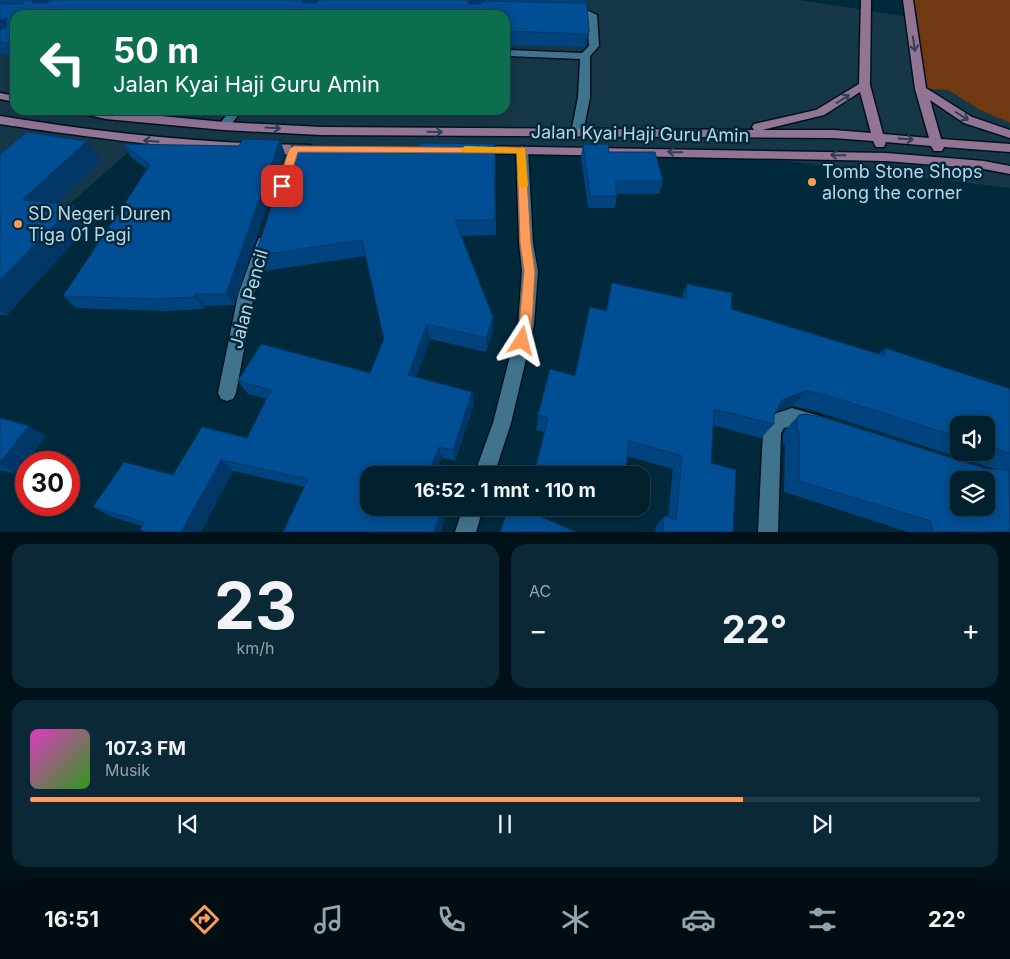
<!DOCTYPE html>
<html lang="id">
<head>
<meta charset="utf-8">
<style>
  :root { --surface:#00202d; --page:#0a2835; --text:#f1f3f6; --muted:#95a3aa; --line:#223e49; --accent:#fe9b59 }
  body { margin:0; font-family:Inter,sans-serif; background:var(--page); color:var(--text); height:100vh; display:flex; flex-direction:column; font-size:19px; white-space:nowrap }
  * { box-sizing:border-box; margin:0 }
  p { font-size:16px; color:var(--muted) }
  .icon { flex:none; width:28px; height:28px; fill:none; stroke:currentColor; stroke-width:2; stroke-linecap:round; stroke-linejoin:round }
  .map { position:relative; height:532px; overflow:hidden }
  .details { display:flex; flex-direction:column; gap:12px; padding:12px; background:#001219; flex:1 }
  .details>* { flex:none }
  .banner { position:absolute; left:10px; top:10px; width:500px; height:105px; border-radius:15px; box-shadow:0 2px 12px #0003,0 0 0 1px var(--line); background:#0b6e4f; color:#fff; overflow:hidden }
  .buttons { position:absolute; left:950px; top:416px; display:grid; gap:10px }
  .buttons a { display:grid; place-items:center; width:45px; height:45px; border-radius:10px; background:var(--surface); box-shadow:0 2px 12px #0003,0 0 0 1px var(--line); font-size:25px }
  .speed { position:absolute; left:15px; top:451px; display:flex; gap:10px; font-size:25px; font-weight:700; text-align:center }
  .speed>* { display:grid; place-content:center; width:65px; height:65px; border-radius:50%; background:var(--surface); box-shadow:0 2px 12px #0003,0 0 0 1px var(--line); line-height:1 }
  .speed .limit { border:8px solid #d22; background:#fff; color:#111 }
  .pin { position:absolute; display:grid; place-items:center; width:42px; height:42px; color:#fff; margin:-21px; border-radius:10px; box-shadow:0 2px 8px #0006 }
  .me { position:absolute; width:55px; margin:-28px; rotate:9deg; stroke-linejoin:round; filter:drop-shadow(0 0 4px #0008) }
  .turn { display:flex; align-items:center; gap:18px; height:105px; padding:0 20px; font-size:22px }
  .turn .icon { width:65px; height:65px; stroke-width:2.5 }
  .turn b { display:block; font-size:35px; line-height:42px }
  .big { font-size:38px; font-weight:700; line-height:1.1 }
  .details .card { flex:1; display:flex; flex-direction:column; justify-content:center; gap:8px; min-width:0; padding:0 18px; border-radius:15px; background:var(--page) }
  .details .dial { align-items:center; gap:0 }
  .dial b { font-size:65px; line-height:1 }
  .song { display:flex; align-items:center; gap:15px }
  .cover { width:60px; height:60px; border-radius:8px; background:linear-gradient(135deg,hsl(310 70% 55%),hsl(110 70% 35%)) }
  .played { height:5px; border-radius:2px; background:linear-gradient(90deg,var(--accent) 75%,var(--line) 75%) }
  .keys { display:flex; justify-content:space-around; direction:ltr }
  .heat { display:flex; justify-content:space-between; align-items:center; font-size:28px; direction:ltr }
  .details .tiles { flex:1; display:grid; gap:12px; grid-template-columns:1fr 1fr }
  .card:last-child { grid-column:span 2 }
  .trip { position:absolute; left:360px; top:466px; width:290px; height:50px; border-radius:15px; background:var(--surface); box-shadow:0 2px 12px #0003,0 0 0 1px var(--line); font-weight:700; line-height:50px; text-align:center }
  .tabs { display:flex; height:80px; justify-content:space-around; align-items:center; background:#000d12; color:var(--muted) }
  .tabs .icon { width:35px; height:35px }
  .tabs .on { color:var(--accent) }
  .tabs b { font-size:22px; color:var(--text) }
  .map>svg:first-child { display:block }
  .built { fill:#163747 }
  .green { fill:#6f3911 }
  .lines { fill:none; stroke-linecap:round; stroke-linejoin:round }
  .lane-casing { stroke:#00111e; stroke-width:3 }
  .street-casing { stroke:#00111e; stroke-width:3 }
  .primary-casing { stroke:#00111e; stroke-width:3 }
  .lane { fill:#40738e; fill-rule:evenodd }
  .street { fill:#40738e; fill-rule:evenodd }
  .primary { fill:#927495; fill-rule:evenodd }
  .wall { fill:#00437e; fill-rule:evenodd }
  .shaded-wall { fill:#003767 }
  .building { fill:#004e93; stroke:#003767; fill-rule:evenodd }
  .oneway { stroke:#2c4057 }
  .route { fill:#fe9b59; stroke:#a5653a }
  .slow { fill:#f59e0b }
  .poi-dot { fill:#fe9b59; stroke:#002a3c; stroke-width:2 }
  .labels { text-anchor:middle; stroke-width:5; stroke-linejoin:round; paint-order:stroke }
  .street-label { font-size:18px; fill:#bcd6e5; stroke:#002a3c }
  .poi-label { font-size:18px; fill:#bcd6e5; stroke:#002a3c; text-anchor:start }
</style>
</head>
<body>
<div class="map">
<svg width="1010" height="532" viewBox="0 0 1010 532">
  <rect width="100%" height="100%" fill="#002a3c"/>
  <path class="built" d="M0 0 15 15V110H505V15L462 0H799L910 17 921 89 948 90 980 110 1010 123V188L710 152 281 155 141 141 0 265Z"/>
  <path class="green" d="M908 0H1010V123L980 110 948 90 921 89Z"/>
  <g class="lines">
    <g class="lane-casing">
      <path id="lane" d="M582 8 597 15 599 46 590 56V97L583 133 577 137 571 133 578 97 580 59 505 56V50L582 53 589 46 587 16C579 13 568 16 562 11L567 8Z"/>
    </g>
    <g class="street-casing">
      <path id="street" d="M230 110H242L228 129H220L218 126Z
        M522 146 528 150 533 243 538 271 534 325 511 423 494 475H474L493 423 518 325 522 271 519 243 516 150Z
        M264 237 269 238 271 242 254 295 236 393 233 399 227 401 221 399 218 393 238 295 257 242 259 238Z
        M792 408 823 417 825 423 823 429C810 434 798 424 784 428L781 433 778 532H758L763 431 771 415Z
        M463 508H483L476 532H455Z"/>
    </g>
    <g class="primary-casing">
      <path id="primary" d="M861 0H871L870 85 883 134 929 138 915 89 903 0H913L926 88 972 117 1010 130V138L964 123 930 100 941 139 1010 144V152L944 147 942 151H934L931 146 886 142 884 147H876L873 141 834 138 321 135 224 130 106 119 75 112 73 110H98L224 122 321 127 754 130 752 127 754 124 816 110 859 84ZM860 92 871 133 834 130H762L824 115Z
        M0 93 15 96V102L0 99Z
        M0 116C103 133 206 144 310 145L316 149C302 168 37 130 0 124Z
        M475 146 886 153 984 161 1010 166V174L984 169 886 161 471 153 469 150 471 147Z"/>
    </g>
    <use href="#lane" class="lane"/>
    <use href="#street" class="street"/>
    <use href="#primary" class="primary"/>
  </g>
  <path class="wall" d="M0 0H586L585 4H587V45L585 47 505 45V15H15V57L0 53Z
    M87 141 101 161 57 203 90 224 6 316 0 314V154Z
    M123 144 285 153 234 305 205 306 204 309 166 311 76 308 63 296 120 215 147 169 131 157Z
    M495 144 496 235 461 236 493 317V331L486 352 430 339 416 377 472 392 474 404 455 461 442 458 369 508H439L438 511 444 521 440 532H283L305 487 233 471 201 532H144L140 530 142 526 112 517 93 507 173 475 247 438 267 399 248 394 238 381 370 373 384 339 366 256 264 271 255 256 419 149Z
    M583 144 609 152 663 181 659 194H617L615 208H588L581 157Z
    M612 283 681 298 687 284 731 309 879 354 885 348 1010 389V532H908L784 492 785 444H783V434L785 430 799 415 986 469H995L812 410 792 406 776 412 774 416V424L761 438 713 425 711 463 733 532H655L656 527 664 516 668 517 673 469 627 456 625 475H535L545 432 536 430 538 415 575 376 606 310ZM959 425H986V452H959Z
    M0 418 46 436 17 474 0 470Z"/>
  <path class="shaded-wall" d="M32 0H62L41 13 32 3Z
    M303 0H318L307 14 303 3Z
    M469 0H486V4L475 8 467 2Z
    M7 18 15 29 0 37V20Z
    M589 32 587 45 585 47 587 34Z
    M280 140 285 153 234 305 226 294Z
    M87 141 101 161 40 219 22 200Z
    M74 205 90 224 6 316 0 311V280Z
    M196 294 205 306 204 309 195 297Z
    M493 317V331L486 352V338Z
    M427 324 430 339 411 388 408 375Z
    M806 391 792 406 769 414 782 400Z
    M472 392 474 404 455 461 453 450Z
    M29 426 46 436 17 474 0 465V462Z
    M439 447 442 458 435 475 430 469Z
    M221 460 233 471 201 532H181Z
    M433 508H439L436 519 432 509Z
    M441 512 444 521 440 532H434Z"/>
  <path class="building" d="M22 0H33L32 3H47L52 0H303V3H316L318 0H469L467 2 469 4H480L486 1 582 3 587 4 589 32 587 34 505 31V15H15V45L0 42V30L6 27 7 18 0 20V3L6 4H22L24 2Z
    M27 132 87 141 22 200 74 205 0 280V154Z
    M243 139 280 140 226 294H196L195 297 156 299 63 296 117 215H120L121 209 150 165 123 144 239 146Z
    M419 143 495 144V220H455L493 317 486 338 427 324 408 375 472 392 453 450 439 447 430 469 443 475H369V508H433L432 509 441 512 434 532H283L308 479 221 460 181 532H147L140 530 144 522 93 507 124 462 173 475 202 427 247 438 271 390 238 381 261 344 370 373 384 339 362 240 255 256 292 145 419 149Z
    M583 144H608L609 152H655L663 181H615L617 196H590Z
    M612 283 686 299 687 284 732 293 731 309 885 356V348L1010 389V453L986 446V425H959V437L826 395 806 391 782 400 774 416V424L714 409 711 463 736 470 733 532H663L664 516 676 520 682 456 629 441 625 475H553L535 470 548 418 538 415 550 369 575 376 590 307 607 311Z
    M806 414 826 418 986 469 1009 470 1010 532H932L931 521 799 481V431L797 430V420L799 415ZM959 480H986V508H959Z
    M0 418 29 426 0 462Z
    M509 508H521L576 532H500Z"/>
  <defs><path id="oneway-shaft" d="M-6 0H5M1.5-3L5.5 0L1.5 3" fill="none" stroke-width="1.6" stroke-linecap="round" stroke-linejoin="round" transform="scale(1.25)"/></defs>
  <g class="oneway">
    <use href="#oneway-shaft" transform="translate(914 44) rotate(81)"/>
    <use href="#oneway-shaft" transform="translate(843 99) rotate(-32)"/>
    <use href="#oneway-shaft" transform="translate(962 116) rotate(32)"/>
    <use href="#oneway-shaft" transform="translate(273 128) rotate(3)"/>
    <use href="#oneway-shaft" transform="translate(435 132) rotate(1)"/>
    <use href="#oneway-shaft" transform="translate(906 139) rotate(4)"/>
    <use href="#oneway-shaft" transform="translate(151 141) rotate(-175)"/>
    <use href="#oneway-shaft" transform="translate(675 152) rotate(-179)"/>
    <use href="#oneway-shaft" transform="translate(838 155) rotate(-179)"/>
  </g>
  <path class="route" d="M294 146 525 148 531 243 535 271 532 325 527 345 522 346 518 345 516 341 519 325 524 271 520 243 517 153 298 152 287 186 286 188H279L277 186 289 149Z"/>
  <path class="slow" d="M465 146 525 148 528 185 527 187 523 188 518 185 517 153 462 152 461 149Z"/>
  <g class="poi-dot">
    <circle cx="812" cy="182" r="5"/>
    <circle cx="18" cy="224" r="5"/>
  </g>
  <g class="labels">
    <g class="street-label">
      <text transform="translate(640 134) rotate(1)" y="6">Jalan Kyai Haji Guru Amin</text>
      <text transform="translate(249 299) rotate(-75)" y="6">Jalan Pencil</text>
    </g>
    <g class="poi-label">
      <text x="822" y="178">Tomb Stone Shops<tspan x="822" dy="21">along the corner</tspan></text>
      <text x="28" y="220">SD Negeri Duren<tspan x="28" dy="21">Tiga 01 Pagi</tspan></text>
    </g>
  </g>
</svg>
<div class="buttons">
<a><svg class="icon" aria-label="sound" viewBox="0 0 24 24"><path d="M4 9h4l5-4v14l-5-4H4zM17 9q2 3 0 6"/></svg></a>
<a><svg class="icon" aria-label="layers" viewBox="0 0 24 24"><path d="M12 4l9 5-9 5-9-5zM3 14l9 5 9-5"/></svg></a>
</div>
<div class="speed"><div class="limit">30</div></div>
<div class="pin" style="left:282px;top:186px;background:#d93025"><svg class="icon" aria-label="arrive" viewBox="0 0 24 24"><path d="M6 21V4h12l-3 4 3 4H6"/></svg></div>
<svg class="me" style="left:522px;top:341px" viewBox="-20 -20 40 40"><path d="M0-17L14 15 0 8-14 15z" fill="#fe9b59" stroke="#fff" stroke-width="4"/></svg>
<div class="trip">16:52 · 1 mnt · 110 m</div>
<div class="banner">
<div class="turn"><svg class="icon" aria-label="left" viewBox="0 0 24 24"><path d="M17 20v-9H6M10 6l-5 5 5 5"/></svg><div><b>50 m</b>Jalan Kyai Haji Guru Amin</div></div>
</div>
</div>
<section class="details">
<div class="tiles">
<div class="card dial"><b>23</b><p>km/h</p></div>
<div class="card"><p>AC</p>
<div class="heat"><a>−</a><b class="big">22°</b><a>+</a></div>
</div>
<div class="card">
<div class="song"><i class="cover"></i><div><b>107.3 FM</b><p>Musik</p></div></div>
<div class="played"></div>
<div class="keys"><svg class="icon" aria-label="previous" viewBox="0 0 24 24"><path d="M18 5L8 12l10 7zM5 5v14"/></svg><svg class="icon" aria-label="pause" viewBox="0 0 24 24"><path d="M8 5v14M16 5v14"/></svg><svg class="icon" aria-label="next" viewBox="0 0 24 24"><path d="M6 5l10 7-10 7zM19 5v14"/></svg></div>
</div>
</div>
</section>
<nav class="tabs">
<b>16:51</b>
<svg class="icon on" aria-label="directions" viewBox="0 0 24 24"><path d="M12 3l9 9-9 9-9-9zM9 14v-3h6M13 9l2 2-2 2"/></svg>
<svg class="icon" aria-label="music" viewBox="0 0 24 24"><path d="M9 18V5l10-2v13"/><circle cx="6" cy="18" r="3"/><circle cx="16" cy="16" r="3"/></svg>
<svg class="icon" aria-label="phone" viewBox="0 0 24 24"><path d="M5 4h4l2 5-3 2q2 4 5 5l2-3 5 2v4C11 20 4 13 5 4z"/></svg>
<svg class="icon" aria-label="climate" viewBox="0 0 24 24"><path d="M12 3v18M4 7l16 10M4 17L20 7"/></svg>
<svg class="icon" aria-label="car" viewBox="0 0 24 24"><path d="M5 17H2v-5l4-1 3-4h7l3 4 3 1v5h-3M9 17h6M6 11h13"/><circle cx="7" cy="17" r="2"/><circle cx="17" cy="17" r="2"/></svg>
<svg class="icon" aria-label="filters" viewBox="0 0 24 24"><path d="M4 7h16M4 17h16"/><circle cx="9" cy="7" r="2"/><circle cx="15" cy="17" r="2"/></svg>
<b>22°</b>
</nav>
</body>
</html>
